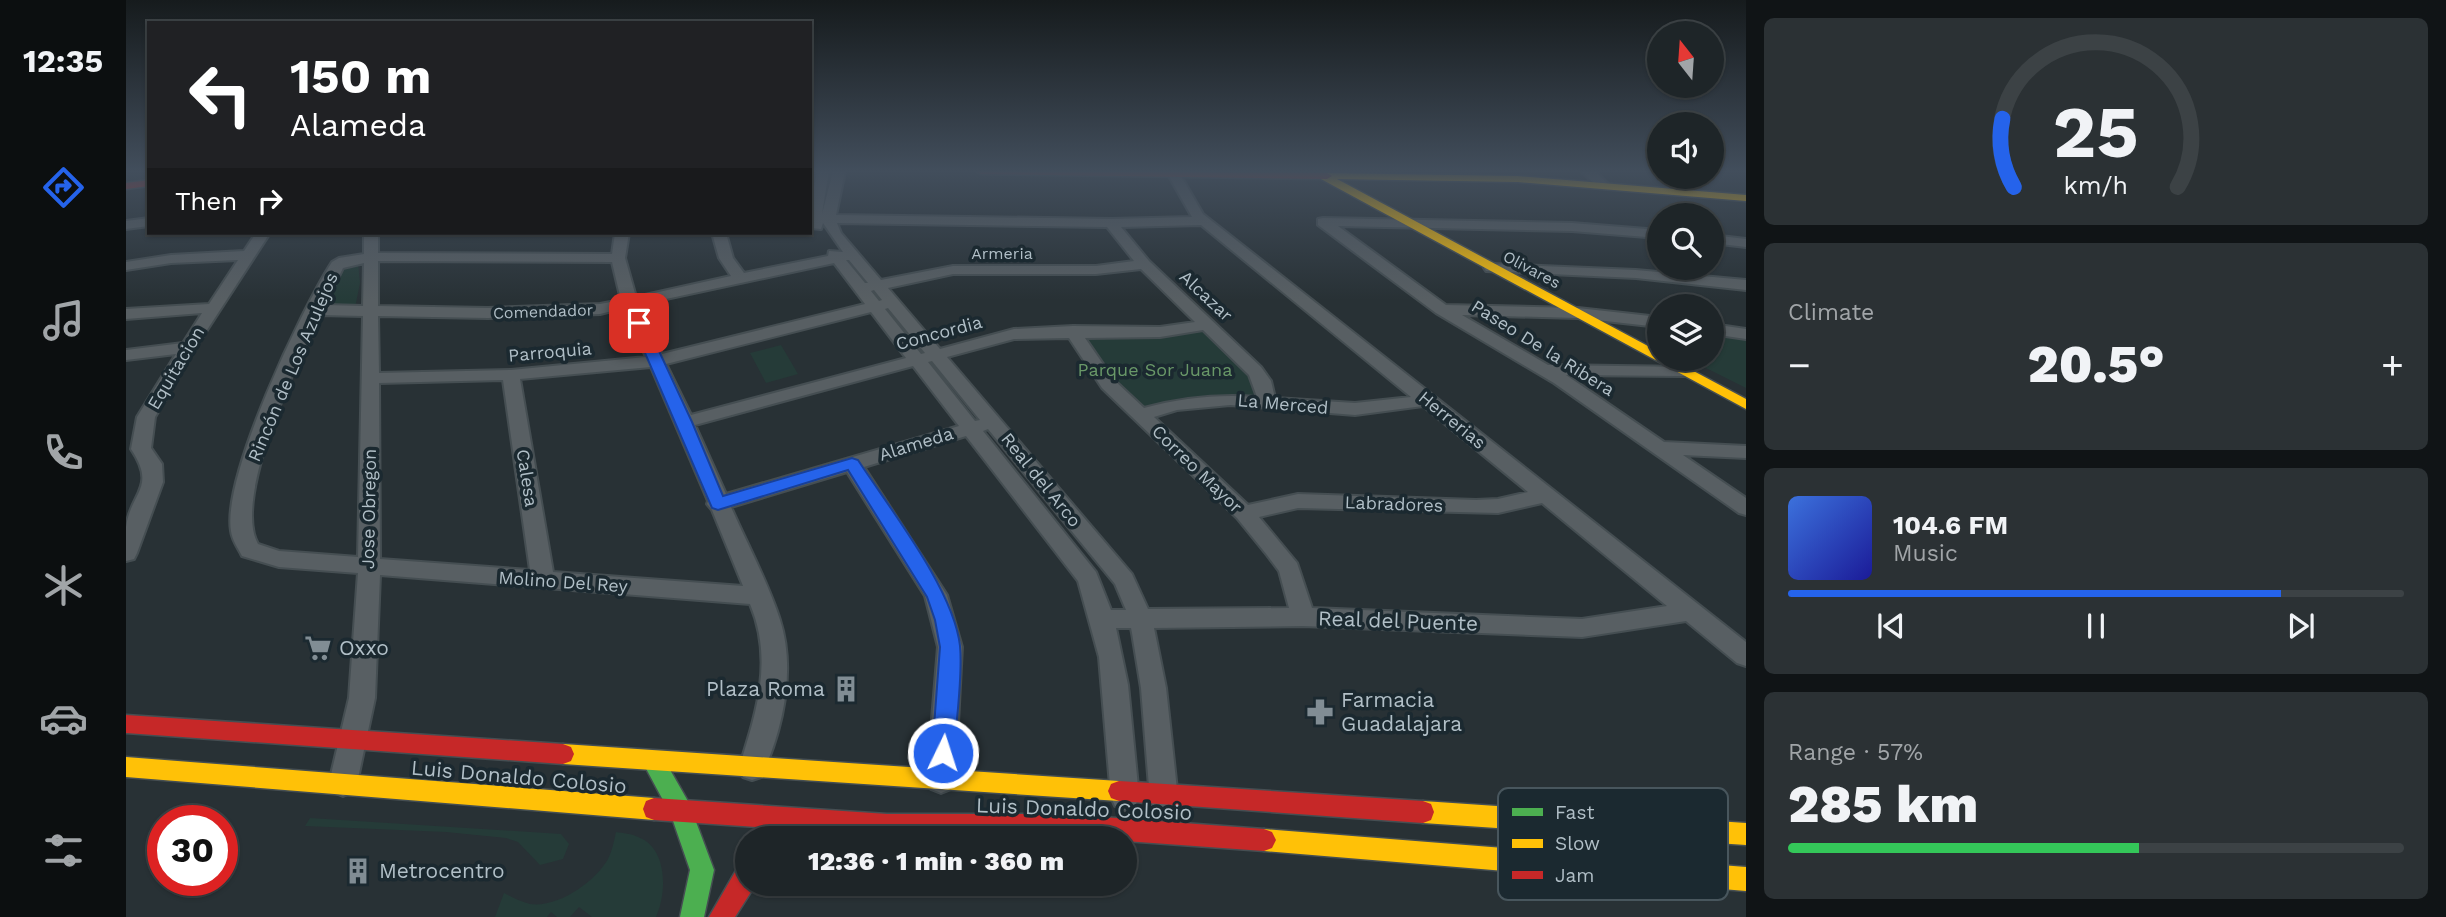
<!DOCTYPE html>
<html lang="en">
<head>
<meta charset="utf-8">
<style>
  :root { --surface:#1e2528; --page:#2b3134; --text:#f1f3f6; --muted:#a1a5a8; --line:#3c4245; --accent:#2563eb }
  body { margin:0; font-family:"Work Sans",sans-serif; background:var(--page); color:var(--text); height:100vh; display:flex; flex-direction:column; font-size:26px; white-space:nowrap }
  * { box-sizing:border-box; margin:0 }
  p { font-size:23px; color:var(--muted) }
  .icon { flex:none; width:38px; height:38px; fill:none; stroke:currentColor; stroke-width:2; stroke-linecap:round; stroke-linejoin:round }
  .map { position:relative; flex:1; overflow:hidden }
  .details { display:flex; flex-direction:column; gap:18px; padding:18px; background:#101416; width:700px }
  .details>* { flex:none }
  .banner { position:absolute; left:21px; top:21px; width:665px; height:214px; border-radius:0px; box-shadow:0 2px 5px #0004,0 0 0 2px var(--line); background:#202124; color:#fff; overflow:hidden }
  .needle { width:46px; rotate:343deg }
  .controls { position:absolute; left:1521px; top:21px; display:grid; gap:14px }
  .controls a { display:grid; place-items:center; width:77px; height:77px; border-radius:50%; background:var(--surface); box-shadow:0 2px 5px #0004,0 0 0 2px var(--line); font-size:35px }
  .speed { position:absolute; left:21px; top:805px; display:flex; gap:14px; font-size:35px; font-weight:700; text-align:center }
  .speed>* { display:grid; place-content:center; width:91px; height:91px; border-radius:50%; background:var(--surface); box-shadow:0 2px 5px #0004,0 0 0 2px var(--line); line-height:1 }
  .speed .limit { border:10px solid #d22; background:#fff; color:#111 }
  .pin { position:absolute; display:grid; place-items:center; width:60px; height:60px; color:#fff; margin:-30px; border-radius:14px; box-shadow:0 4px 10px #0006 }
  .me { position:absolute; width:77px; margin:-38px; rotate:4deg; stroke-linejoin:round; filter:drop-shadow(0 0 5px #0008) }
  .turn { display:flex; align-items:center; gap:24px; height:147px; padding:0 28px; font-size:32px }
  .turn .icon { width:91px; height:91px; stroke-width:2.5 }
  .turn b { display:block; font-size:49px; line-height:60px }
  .then { display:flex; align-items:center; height:66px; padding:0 28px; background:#0003; gap:14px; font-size:26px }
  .big { font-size:52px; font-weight:800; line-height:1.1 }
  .details .tile { flex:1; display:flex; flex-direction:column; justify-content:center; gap:10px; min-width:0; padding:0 24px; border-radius:10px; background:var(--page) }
  .details .dial { align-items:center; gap:0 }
  .dial svg { height:182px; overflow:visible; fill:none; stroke:var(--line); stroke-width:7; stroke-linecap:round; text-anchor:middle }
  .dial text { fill:var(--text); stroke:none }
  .song { display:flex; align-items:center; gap:21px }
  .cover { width:84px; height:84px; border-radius:10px; background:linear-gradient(135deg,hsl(220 70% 55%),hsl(240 70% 35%)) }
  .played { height:7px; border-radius:4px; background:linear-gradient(90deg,var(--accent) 80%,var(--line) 80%) }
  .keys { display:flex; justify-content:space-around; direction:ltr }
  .heat { display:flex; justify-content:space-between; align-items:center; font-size:38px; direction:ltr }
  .charge { height:10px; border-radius:5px; background:linear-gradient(90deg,#34c759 57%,var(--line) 0) }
  .trip { position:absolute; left:609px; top:826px; width:402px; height:70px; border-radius:35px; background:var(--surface); box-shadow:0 2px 5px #0004,0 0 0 2px var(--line); font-weight:800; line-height:70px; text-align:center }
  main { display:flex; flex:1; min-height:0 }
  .tab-bar { display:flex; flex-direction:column; width:126px; justify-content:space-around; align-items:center; background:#0c0f10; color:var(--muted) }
  .tab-bar .icon { width:49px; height:49px }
  .tab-bar .current { color:var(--accent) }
  .tab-bar b { font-size:32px; color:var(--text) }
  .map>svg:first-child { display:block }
  .green { fill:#253b38 }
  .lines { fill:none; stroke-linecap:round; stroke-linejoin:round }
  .street-casing { stroke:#454e52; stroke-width:4 }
  .fast-casing { stroke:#454e52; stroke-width:3 }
  .slow-casing { stroke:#454e52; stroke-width:3 }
  .jam-casing { stroke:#454e52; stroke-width:3 }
  .street { fill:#585f63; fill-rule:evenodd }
  .fast { fill:#4caf50; fill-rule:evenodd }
  .slow { fill:#ffc107; fill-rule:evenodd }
  .jam { fill:#c62828; fill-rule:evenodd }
  .route { fill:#2563eb; stroke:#184099; stroke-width:2 }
  .labels { text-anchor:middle; stroke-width:7; stroke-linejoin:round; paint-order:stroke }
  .far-street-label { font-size:16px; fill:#b1bfc7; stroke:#1b2930 }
  .street-label { font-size:18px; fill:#b1bfc7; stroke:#1b2930 }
  .park-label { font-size:18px; fill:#699868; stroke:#1b2930 }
  .near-street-label { font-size:21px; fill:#b1bfc7; stroke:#1b2930 }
  .near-poi-label { font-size:21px; fill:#b1bfc7; stroke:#1b2930; text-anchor:start }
  .key { fill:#1b2930; stroke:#48565d; stroke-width:2 }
  .key-label { font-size:19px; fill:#b1bfc7 }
</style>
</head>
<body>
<main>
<nav class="tab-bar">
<b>12:35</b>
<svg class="icon current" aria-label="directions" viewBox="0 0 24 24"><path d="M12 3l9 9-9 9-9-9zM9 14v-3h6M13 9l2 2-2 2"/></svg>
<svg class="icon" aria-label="music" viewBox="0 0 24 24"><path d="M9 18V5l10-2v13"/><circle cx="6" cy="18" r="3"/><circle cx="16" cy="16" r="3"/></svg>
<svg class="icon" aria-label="phone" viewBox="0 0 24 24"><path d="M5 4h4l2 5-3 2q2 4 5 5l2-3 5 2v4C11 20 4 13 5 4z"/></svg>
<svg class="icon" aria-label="climate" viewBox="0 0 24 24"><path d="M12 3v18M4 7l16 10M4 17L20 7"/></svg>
<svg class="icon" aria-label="car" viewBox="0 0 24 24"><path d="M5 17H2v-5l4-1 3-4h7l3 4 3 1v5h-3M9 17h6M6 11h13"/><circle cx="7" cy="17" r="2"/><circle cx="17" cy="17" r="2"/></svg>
<svg class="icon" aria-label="filters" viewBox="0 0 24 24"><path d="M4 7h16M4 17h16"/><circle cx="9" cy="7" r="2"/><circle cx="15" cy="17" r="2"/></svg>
</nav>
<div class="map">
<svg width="1620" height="917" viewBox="0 0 1620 917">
  <rect width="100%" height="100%" fill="#283135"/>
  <path class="green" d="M232 263 234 283 229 308 196 307 219 266Z
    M1080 330 1126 373 1135 397 1056 398 1019 407 977 369 961 337H1029Z
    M1586 336 1620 340V388L1562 359H1586Z
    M655 345 672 374 640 383 624 353Z
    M184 818 435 834 443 844 437 859 414 865 392 842 380 838 320 832 179 826Z
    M490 832C497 833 506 834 512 837 542 848 541 893 530 917H466L453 907 444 917H431L425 912 421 917H369L378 893C386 897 395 902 404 904 432 908 469 882 482 859 486 851 488 841 490 832Z"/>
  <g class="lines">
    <g class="street-casing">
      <path id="street" d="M691 171H703L696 214 707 171H719L710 215 985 219 1066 217 1040 171H1052L1077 214 1620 642V666L1611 663 1560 621 1456 637 1177 626 1028 628 1040 688 1052 799 1048 808 1038 812 1028 808 1024 799 1015 688 1006 633 1005 628H990L1002 685 1013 797 1009 806 999 810 989 806 985 797 973 657 952 581 840 436 738 467 821 595 836 647 829 780 825 789 815 793 805 789 801 780 812 647 799 596 721 472 605 507C621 544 642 582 654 620 670 670 657 730 635 777L626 780 617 777 613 768C630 713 648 661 624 604L254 575 249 698 231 783 227 792 217 796 207 792 203 783 223 698 232 573 153 567 116 556C112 548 106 540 105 531 96 477 175 310 206 262L213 258 238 254V233H252V253L486 254 489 233H503L499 258 510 297 605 276 593 258 586 233H600L607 258 618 273 702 256 703 251 717 252 697 223 695 229 684 228V208ZM711 223 981 227 1008 261 970 266H827L755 280 715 233ZM1075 225 1285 397 1229 403 1149 398 1145 381 1135 367 1023 261 995 227ZM720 260H723L742 283H739ZM252 261 486 262 495 300 474 304 362 308 252 306ZM238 263 237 306 199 305 217 268ZM708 263 739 304 536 354 512 305ZM1015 269 1069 322 1034 327 947 326 888 329 814 349 762 288 827 274H970ZM748 290 756 300 753 301 745 291ZM498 308 520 357 385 370 253 373 252 316 362 318 474 314ZM762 308 799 353 795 354 759 309ZM745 312 780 358 565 415 540 364ZM194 315 237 316 232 557 153 551 132 544C106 499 172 360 194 315ZM1077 330 1123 375 1131 397C1092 394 1055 398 1018 408L988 380 959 338 1034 337ZM943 338 976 388 1111 518 1141 555 1153 571 1163 608 1022 609 1006 574 821 357 888 339ZM806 361 854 420 849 421 802 362ZM787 366 833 426 600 494 569 425ZM525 367 582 501 581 504 586 510 617 586 427 572 394 379ZM377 380 404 570 254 559 253 383ZM1104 405 1229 415 1297 406 1402 492 1372 499 1350 500 1172 494 1122 505 1028 417 1051 410ZM862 429 989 584 1000 610H985L970 572 857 431ZM1416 503 1541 606 1456 619 1186 608 1171 563 1133 517 1172 508 1372 513Z
        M1455 171H1469L1483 185 1481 188H1473Z
        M23 218V226L0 229V221Z
        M1197 218 1446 223 1533 230V238L1446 231 1212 226 1320 305 1452 308 1533 317V327L1452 318 1336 315 1422 365 1564 367 1567 371 1558 376 1440 375 1538 442 1620 446V458L1557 455 1620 498V515L1613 513 1428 383 1310 313 1192 225V219Z
        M130 233H144L70 347 29 417 25 448 36 464 37 482 11 553 8 559 0 561C0 550 0 538 0 527 5 491 31 488 5 449L11 417 50 354 0 360V350L57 343 76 313 0 319V309L83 304 112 260 45 263 0 270V262L45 255 118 251Z
        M1586 235 1620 239V247L1586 243Z
        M1365 264 1510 270 1620 280V290L1510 278 1360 271 1358 268 1360 265Z
        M1586 324 1620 329V339L1586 334Z"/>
    </g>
    <g class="fast-casing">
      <path id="fast" d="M527 751 535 754 563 803 588 870 578 917H554L564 870 545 815 516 761 519 754Z"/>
    </g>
    <g class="slow-casing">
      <path id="slow" d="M1201 173 1392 176 1620 195V201L1392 182 1211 179 1533 352V359H1545L1620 399V409L1195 179V175Z
        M437 744 993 781 1001 784 1004 791 1001 798 993 801 437 764 429 761 426 754 429 747Z
        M0 757 528 798 536 801 539 809 536 817 528 820 0 777Z
        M1297 801 1620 823V845L1297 823 1289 820 1286 812 1289 804Z
        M1138 829 1620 867V891L1138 851 1130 848 1126 840 1130 832Z"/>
    </g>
    <g class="jam-casing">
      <path id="jam" d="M850 171 1201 173 1206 176 1201 179 855 174Z
        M23 180V186L0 189V183Z
        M0 715 437 744 445 747 448 754 445 761 437 764 0 733Z
        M993 781 1297 801 1305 804 1308 812 1305 820 1297 823 993 801 985 798 982 791 985 784Z
        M528 798 761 814H936L1138 829 1146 832 1150 840 1146 848 1138 851 999 841V838L761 836 528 820 520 817 517 809 520 801Z
        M621 864V884H630L609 917H583L612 867Z"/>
    </g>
    <use href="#street" class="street"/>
    <use href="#fast" class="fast"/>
    <use href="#slow" class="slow"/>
    <use href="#jam" class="jam"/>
  </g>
  <linearGradient id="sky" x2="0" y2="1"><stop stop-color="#161b1d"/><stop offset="0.57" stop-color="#424e5c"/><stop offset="1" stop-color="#424e5c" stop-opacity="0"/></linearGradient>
  <rect width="1620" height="300" fill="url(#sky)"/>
  <path class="route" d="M513 319 520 323 566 422 597 496 726 458 732 460C764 509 828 590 834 646 837 677 830 721 828 753L825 760 817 763 810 760 806 753 814 647 809 620 801 597 722 470 592 510 586 508 506 323Z"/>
  <defs>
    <g id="supermarket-bare" transform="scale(2.1)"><path d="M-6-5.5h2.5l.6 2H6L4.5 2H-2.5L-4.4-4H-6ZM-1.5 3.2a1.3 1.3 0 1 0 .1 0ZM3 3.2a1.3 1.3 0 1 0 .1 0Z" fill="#818d94" stroke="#1b2930" stroke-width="2.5" paint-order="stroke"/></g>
    <g id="building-bare" transform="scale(2.1)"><path d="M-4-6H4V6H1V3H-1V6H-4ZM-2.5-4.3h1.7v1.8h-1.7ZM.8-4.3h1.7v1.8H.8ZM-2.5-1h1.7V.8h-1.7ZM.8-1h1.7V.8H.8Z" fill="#818d94" stroke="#1b2930" stroke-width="2.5" paint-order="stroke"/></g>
    <g id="pharmacy-bare" transform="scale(2.1)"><path d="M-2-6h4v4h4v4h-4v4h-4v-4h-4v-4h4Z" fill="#818d94" stroke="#1b2930" stroke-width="2.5" paint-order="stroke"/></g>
  </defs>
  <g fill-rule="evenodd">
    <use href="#supermarket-bare" x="192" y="648"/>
    <use href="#building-bare" x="720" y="689"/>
    <use href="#pharmacy-bare" x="1194" y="712"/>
    <use href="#building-bare" x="232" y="871"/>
  </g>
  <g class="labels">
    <g class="far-street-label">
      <text x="876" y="259">Armeria</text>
      <text transform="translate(1406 269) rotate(28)" y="6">Olivares</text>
      <text transform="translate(417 311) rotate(-2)" y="6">Comendador</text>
    </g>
    <g class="street-label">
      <text transform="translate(1080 296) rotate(43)" y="6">Alcazar</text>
      <text transform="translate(813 333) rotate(-15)" y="6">Concordia</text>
      <text transform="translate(1417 348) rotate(32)" y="6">Paseo De la Ribera</text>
      <text transform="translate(424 352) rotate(-5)" y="6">Parroquia</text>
      <text transform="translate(167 367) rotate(-67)" y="6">Rincón de Los Azulejos</text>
      <text transform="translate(50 368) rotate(-59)" y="6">Equitacion</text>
      <text transform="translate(1157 404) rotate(5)" y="6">La Merced</text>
      <text transform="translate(1326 420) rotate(39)" y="6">Herrerias</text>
      <text transform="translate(790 444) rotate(-17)" y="6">Alameda</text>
      <text transform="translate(1071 469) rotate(44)" y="6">Correo Mayor</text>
      <text transform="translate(401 478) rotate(81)" y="6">Calesa</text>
      <text transform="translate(915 480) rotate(51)" y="6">Real del Arco</text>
      <text transform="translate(1268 504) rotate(2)" y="6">Labradores</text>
      <text transform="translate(243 509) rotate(-89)" y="6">Jose Obregon</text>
      <text transform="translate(437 582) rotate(4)" y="6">Molino Del Rey</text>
    </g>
    <g class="park-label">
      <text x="1029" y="376">Parque Sor Juana</text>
    </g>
    <g class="near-street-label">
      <text transform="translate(1272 621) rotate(2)" y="7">Real del Puente</text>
      <text transform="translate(393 777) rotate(5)" y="7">Luis Donaldo Colosio</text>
      <text transform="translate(958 809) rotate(2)" y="7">Luis Donaldo Colosio</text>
    </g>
    <g class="near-poi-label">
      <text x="213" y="655">Oxxo</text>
      <text x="699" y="696" text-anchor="end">Plaza Roma</text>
      <text x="1215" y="707">Farmacia<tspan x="1215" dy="24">Guadalajara</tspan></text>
      <text x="253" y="878">Metrocentro</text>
    </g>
  </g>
  <rect x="1372" y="788" width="230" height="112" rx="10" class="key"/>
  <rect x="1386" y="808" width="31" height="8" fill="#4caf50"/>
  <rect x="1386" y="839" width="31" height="9" fill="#ffc107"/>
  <rect x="1386" y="871" width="31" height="8" fill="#c62828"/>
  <g class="key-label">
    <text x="1429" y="819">Fast</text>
    <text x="1429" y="850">Slow</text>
    <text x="1429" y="882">Jam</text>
  </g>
</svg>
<div class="controls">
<a><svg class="needle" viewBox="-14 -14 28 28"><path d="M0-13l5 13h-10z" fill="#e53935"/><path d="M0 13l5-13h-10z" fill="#a1a5a8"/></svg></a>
<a><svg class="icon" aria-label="sound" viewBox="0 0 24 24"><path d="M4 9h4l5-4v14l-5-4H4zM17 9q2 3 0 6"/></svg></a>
<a><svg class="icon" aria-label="search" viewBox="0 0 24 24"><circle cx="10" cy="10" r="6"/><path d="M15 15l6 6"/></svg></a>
<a><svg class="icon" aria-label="layers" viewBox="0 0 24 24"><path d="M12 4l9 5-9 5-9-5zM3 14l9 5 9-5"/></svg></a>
</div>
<div class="speed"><div class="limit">30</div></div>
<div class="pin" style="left:513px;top:323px;background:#d93025"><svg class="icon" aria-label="arrive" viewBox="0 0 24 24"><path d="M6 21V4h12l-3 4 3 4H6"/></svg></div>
<svg class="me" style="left:817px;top:753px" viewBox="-20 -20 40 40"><circle r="17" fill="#2563eb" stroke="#fff" stroke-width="3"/><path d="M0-11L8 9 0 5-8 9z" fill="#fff"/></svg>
<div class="trip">12:36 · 1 min · 360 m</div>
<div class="banner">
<div class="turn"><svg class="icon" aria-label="left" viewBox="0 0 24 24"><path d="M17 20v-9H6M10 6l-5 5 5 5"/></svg><div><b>150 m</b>Alameda</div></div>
<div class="then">Then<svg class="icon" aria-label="right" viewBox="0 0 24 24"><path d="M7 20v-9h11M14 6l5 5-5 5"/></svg></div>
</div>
</div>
<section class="details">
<div class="tile dial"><svg viewBox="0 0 100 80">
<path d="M14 69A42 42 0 1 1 86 69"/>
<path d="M14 69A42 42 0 0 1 9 39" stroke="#2563eb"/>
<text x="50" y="56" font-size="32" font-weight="700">25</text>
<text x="50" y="72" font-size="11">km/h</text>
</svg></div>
<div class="tile"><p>Climate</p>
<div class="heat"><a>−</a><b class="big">20.5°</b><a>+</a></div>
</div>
<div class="tile">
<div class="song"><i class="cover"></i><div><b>104.6 FM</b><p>Music</p></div></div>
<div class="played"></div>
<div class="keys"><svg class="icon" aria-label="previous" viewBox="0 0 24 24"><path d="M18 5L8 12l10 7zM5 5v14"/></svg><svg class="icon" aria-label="pause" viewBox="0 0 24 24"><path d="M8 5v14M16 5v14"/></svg><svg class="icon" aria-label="next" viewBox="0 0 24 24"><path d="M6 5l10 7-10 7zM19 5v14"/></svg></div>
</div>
<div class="tile"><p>Range · 57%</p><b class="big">285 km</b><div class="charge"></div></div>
</section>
</main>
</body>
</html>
